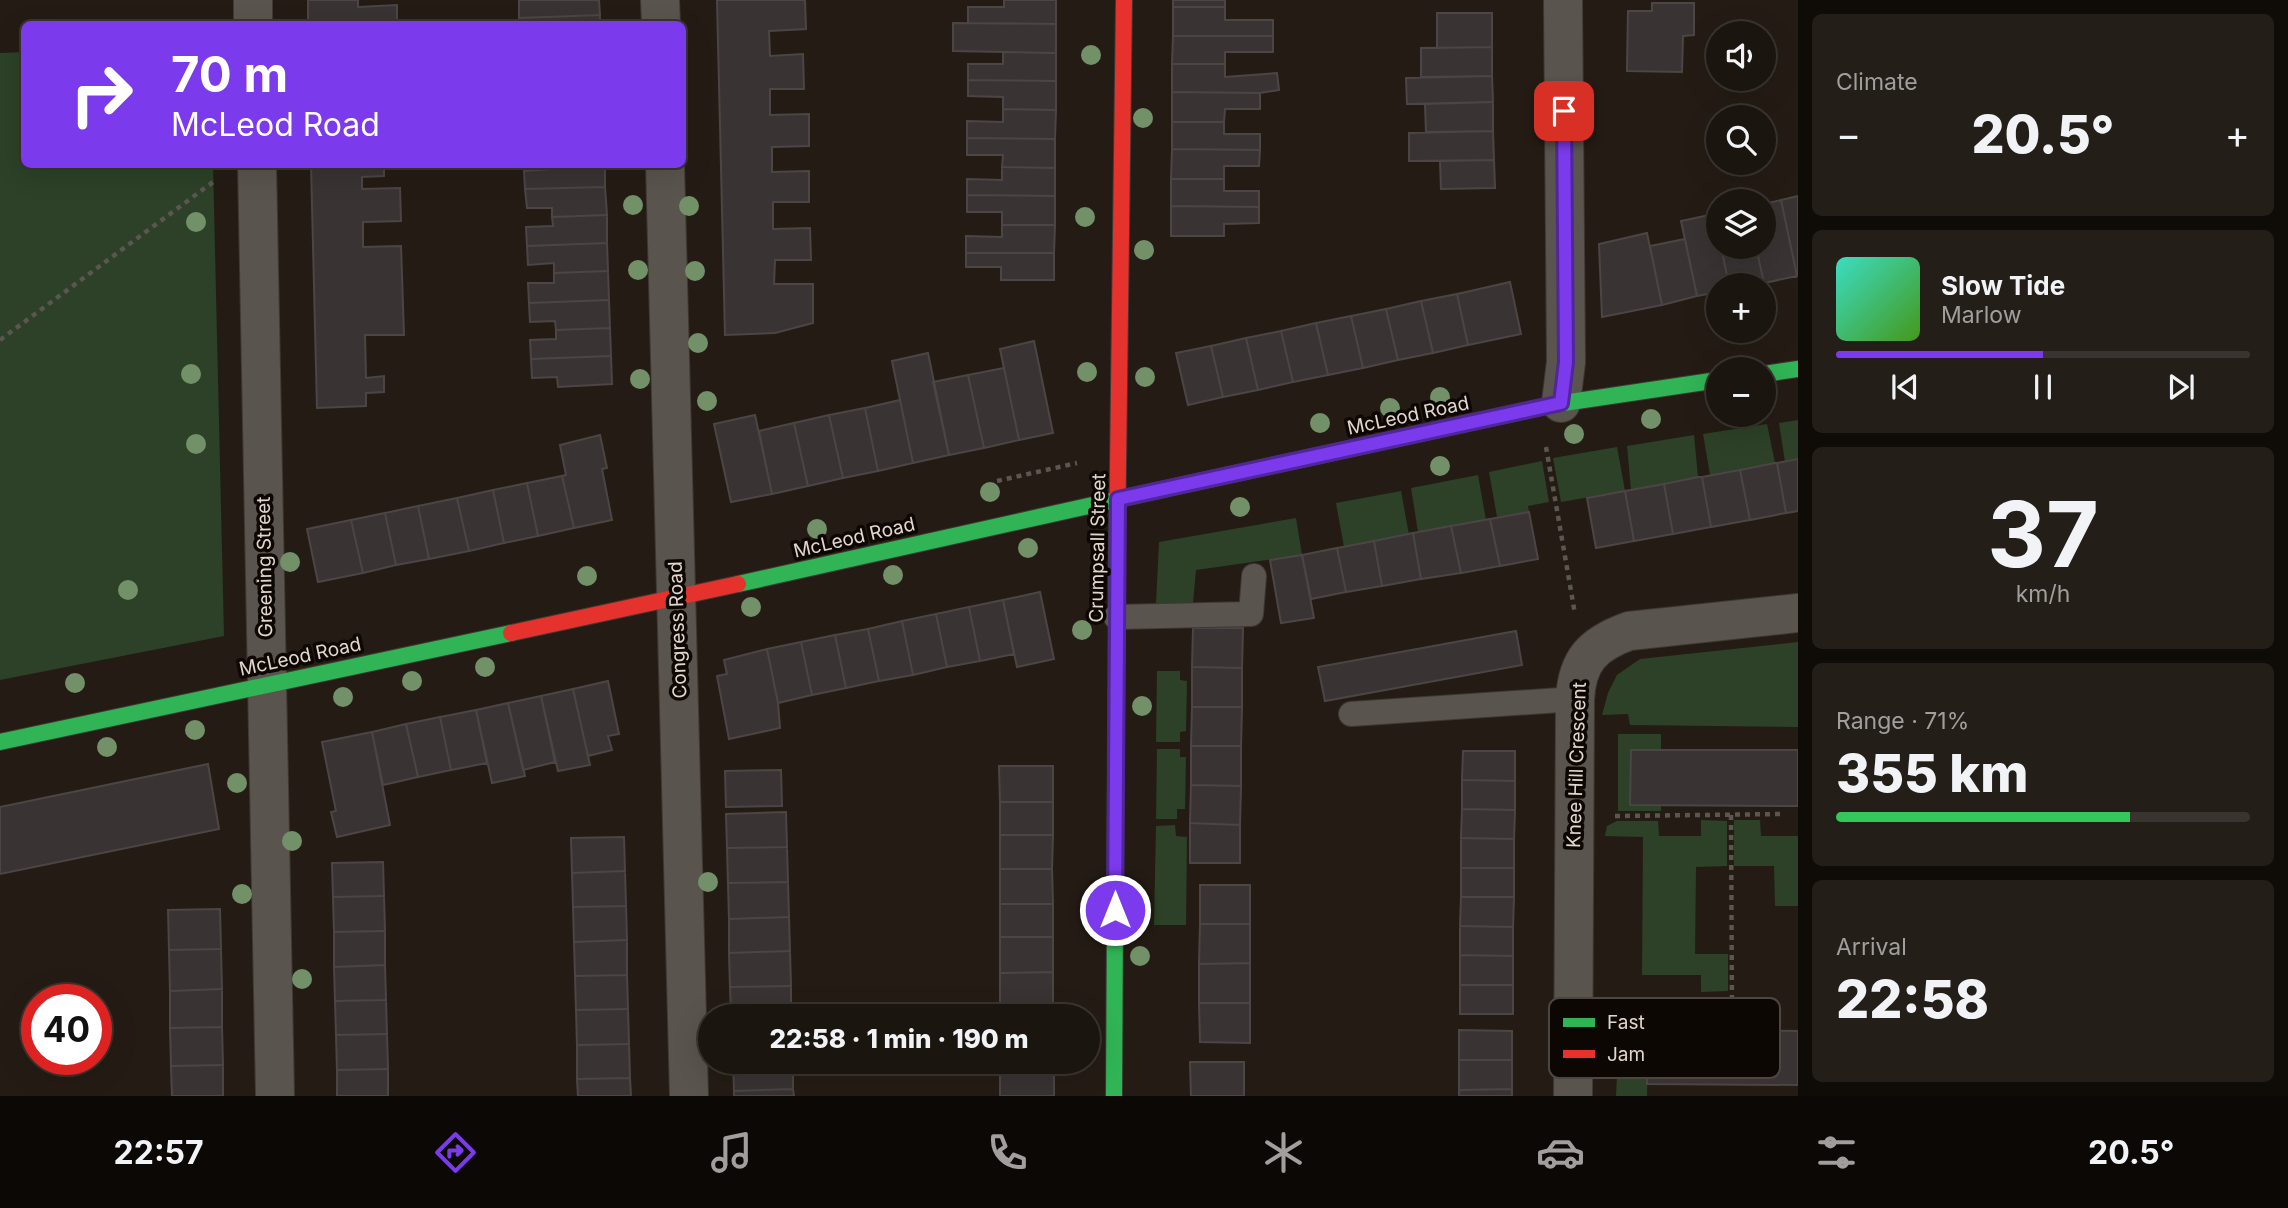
<!DOCTYPE html>
<html lang="en">
<head>
<meta charset="utf-8">
<style>
  :root { --surface:#1b150f; --page:#241e18; --text:#f1f3f6; --muted:#a09f9e; --line:#39342f; --accent:#7c3aed }
  body { margin:0; font-family:Inter,sans-serif; background:var(--page); color:var(--text); height:100vh; display:flex; flex-direction:column; font-size:26px; white-space:nowrap }
  * { box-sizing:border-box; margin:0 }
  p { font-size:23px; color:var(--muted) }
  .icon { flex:none; width:38px; height:38px; fill:none; stroke:currentColor; stroke-width:2; stroke-linecap:round; stroke-linejoin:round }
  .map { position:relative; flex:1; overflow:hidden }
  .panel { display:flex; flex-direction:column; gap:14px; padding:14px; background:#0f0c08; width:490px }
  .panel>* { flex:none }
  .guide { position:absolute; left:21px; top:21px; width:665px; height:147px; border-radius:10px; box-shadow:0 7px 28px #0002,0 0 0 2px var(--line); background:#7c3aed; color:#fff; overflow:hidden }
  .buttons { position:absolute; left:1706px; top:21px; display:grid; gap:14px }
  .buttons a { display:grid; place-items:center; width:70px; height:70px; border-radius:50%; background:var(--surface); box-shadow:0 7px 28px #0002,0 0 0 2px var(--line); font-size:35px }
  .speed { position:absolute; left:21px; top:984px; display:flex; gap:14px; font-size:35px; font-weight:700; text-align:center }
  .speed>* { display:grid; place-content:center; width:91px; height:91px; border-radius:50%; background:var(--surface); box-shadow:0 7px 28px #0002,0 0 0 2px var(--line); line-height:1 }
  .speed .limit { border:10px solid #d22; background:#fff; color:#111 }
  .pin { position:absolute; display:grid; place-items:center; width:60px; height:60px; color:#fff; margin:-30px; border-radius:14px; box-shadow:0 4px 10px #0006 }
  .me { position:absolute; width:77px; margin:-38px; rotate:0deg; stroke-linejoin:round; filter:drop-shadow(0 0 5px #0008) }
  .turn { display:flex; align-items:center; gap:24px; height:147px; padding:0 35px; font-size:32px }
  .turn .icon { width:91px; height:91px; stroke-width:2.5 }
  .turn b { display:block; font-size:49px; line-height:60px }
  .big { font-size:52px; font-weight:800; line-height:1.1 }
  .panel .widget { flex:1; display:flex; flex-direction:column; justify-content:center; gap:10px; min-width:0; padding:0 24px; border-radius:10px; background:var(--page) }
  .panel .dial { align-items:center; gap:0 }
  .dial b { font-size:91px; line-height:1 }
  .song { display:flex; align-items:center; gap:21px }
  .cover { width:84px; height:84px; border-radius:10px; background:linear-gradient(135deg,hsl(170 70% 55%),hsl(100 70% 35%)) }
  .played { height:7px; border-radius:4px; background:linear-gradient(90deg,var(--accent) 50%,var(--line) 50%) }
  .keys { display:flex; justify-content:space-around; direction:ltr }
  .heat { display:flex; justify-content:space-between; align-items:center; font-size:38px; direction:ltr }
  .charge { height:10px; border-radius:5px; background:linear-gradient(90deg,#34c759 71%,var(--line) 0) }
  .trip { position:absolute; left:698px; top:1004px; width:402px; height:70px; border-radius:35px; background:var(--surface); box-shadow:0 7px 28px #0002,0 0 0 2px var(--line); font-weight:800; line-height:70px; text-align:center }
  .dock { display:flex; height:112px; justify-content:space-around; align-items:center; background:#0b0806; color:var(--muted) }
  .dock .icon { width:49px; height:49px }
  .dock .current { color:var(--accent) }
  .dock b { font-size:32px; color:var(--text) }
  main { display:flex; flex:1; min-height:0 }
  .map>svg:first-child { display:block }
  .green { fill:#2c4127 }
  .building { fill:#393333; stroke:#4c4545; stroke-width:2 }
  .lines { fill:none; stroke-linecap:round; stroke-linejoin:round }
  .lane-casing { stroke:#3f3833; stroke-width:26 }
  .street-casing { stroke:#3f3833; stroke-width:40 }
  .fast-casing { stroke:#3f3833; stroke-width:18 }
  .jam-casing { stroke:#3f3833; stroke-width:18 }
  .path { stroke:#5b5650; stroke-width:4.5; stroke-dasharray:5 5; stroke-linecap:butt }
  .lane { stroke:#5a544e; stroke-width:24 }
  .street { stroke:#5a544e; stroke-width:38 }
  .fast { stroke:#30b455; stroke-width:16 }
  .jam { stroke:#e5322d; stroke-width:16 }
  .tree { fill:#739168 }
  .route-casing { stroke:#51269a; stroke-width:18 }
  .route { stroke:#7c3aed; stroke-width:12 }
  .labels { text-anchor:middle; stroke-width:7; stroke-linejoin:round; paint-order:stroke }
  .street-label { font-size:19px; fill:#e0d6cd; stroke:#0d0703 }
  .key { fill:#0d0703; stroke:#4c4540; stroke-width:2 }
  .key-label { font-size:19px; fill:#e0d6cd }
</style>
</head>
<body>
<main>
<div class="map">
<svg width="1798" height="1096" viewBox="0 0 1798 1096">
  <rect width="100%" height="100%" fill="#241c14"/>
  <path class="green" d="M24 52V164L213 165 224 636 0 680V53Z
    M1798 420V459L1785 462 1779 423Z
    M1767 424 1775 463 1710 475 1703 434Z
    M1694 435 1698 477 1631 490 1627 446Z
    M1617 447 1625 491 1561 502 1553 458Z
    M1542 461 1549 502 1528 506 1529 512 1497 517 1489 472Z
    M1478 475 1486 520 1418 532 1411 488Z
    M1401 491 1409 535 1344 547 1336 503Z
    M1296 518 1302 555 1196 570 1193 603 1156 604 1159 542Z
    M1798 642V727L1630 725 1628 714 1602 715 1608 693 1617 675 1640 659Z
    M1157 671H1180V680L1187 681 1186 731 1180 732V742H1156Z
    M1618 734H1661V750L1631 751 1630 805 1661 806V811H1618Z
    M1157 749H1180V757H1186L1185 809H1177V819H1156Z
    M1701 820 1727 821V866L1696 867 1695 954H1728V991L1701 992V975H1642L1643 837 1605 836 1607 826 1617 821H1658L1659 836H1701Z
    M1734 820H1760L1761 836H1798V906H1775L1774 866H1734Z
    M1175 825 1176 836 1187 837 1186 925H1154L1156 826Z
    M1648 1052 1647 1096H1616L1618 1053Z"/>
  <path class="building" d="M308 0H358V7L397 5V24H308Z
    M519 0H599L600 15 519 18Z
    M717 0H805L806 29 769 31 770 56 803 54 804 89H770V115L809 114V146L772 147V172L809 171V202H773V229L810 228 811 260H775L774 284H813V323L775 333 725 335Z
    M1004 0H1056V24L968 23V7H1004Z
    M1173 0H1225V7H1173Z
    M1652 3H1694V35L1683 36 1682 72 1627 71 1628 11H1652Z
    M1173 7H1225V20H1273V36H1173Z
    M1437 13H1492V47L1437 48Z
    M600 15V24H520L519 18Z
    M953 23 1056 24V53L953 51Z
    M1173 36H1273V52H1225V64H1172Z
    M1492 47V76L1421 77V48Z
    M1003 52 1056 53V81L968 80V64H1003Z
    M1172 64H1225V77L1277 73 1279 90 1260 93 1172 92Z
    M1492 76 1493 102 1407 104 1406 78Z
    M968 80 1056 81V110L1003 109V97L968 96Z
    M1172 92 1260 93V109H1225L1224 122H1172Z
    M1493 102V131L1426 132 1425 104Z
    M1003 109 1056 110 1055 139 967 138V121L1003 122Z
    M1172 122H1224V134H1260V150L1172 149Z
    M1493 131 1494 160 1409 161V133Z
    M967 138 1055 139V168L1002 167 1003 155H967Z
    M1172 149 1260 150 1259 166H1224V179H1171Z
    M1494 160 1495 188 1441 189 1440 161Z
    M311 164H395L384 165V176L362 177V189L400 188 401 221 363 222V247L401 246 404 335H365L366 378 384 376V392L366 393V406L317 408Z
    M551 164H605V187L525 189 524 171 551 169Z
    M1002 167 1055 168V196L967 195V179L1002 180Z
    M1171 179H1224V191H1259V207L1171 206Z
    M605 187 607 215 552 217V208H527L525 189Z
    M967 195 1055 196V225H1002V212H967Z
    M1798 196V275L1797 276 1781 200Z
    M1781 200 1797 276 1764 283 1756 247H1764V204Z
    M1171 206 1259 207V223L1224 224V236H1171Z
    M1714 214 1718 247H1721L1729 285H1718V292L1697 296 1681 221Z
    M607 215V243L527 246 526 227 553 226 552 217Z
    M1002 225H1055L1054 253H966V236L1002 237Z
    M1647 233 1662 305 1602 317 1599 244Z
    M1685 239 1697 296 1662 305 1650 246Z
    M607 243 608 271 554 273V263L528 265 527 246Z
    M1721 247H1756L1764 283 1752 285H1729Z
    M966 253H1054V280H1001V267H966Z
    M608 271 609 300 529 303 528 283H554V273Z
    M1510 282 1521 334 1468 345 1457 294Z
    M1457 294 1468 345 1433 353 1421 301Z
    M609 300 610 328 556 330 555 321 530 322 529 303Z
    M1421 301 1433 353 1398 360 1386 309Z
    M1386 309 1398 360 1363 368 1351 316Z
    M1351 316 1363 368 1328 375 1316 323Z
    M1316 323 1328 375 1293 382 1281 331Z
    M610 328 611 356 531 359 530 340 556 339V330Z
    M1281 331 1293 382 1258 390 1246 338Z
    M1246 338 1258 390 1223 397 1211 346Z
    M1034 341 1053 433 1019 440 1000 349Z
    M1211 346 1223 397 1188 405 1176 353Z
    M928 353 949 455 913 463 892 361Z
    M611 356 612 384 558 387 557 377 532 378 531 359Z
    M1004 368 1019 440 984 448 968 375Z
    M968 375 984 448 949 455 933 382Z
    M900 400 913 463 878 471 865 408Z
    M865 408 878 471 843 478 829 415Z
    M755 415 772 494 731 502 714 424Z
    M829 415 843 478 808 486 794 423Z
    M794 423 808 486 772 494 759 431Z
    M600 435 607 468 602 469 612 520 574 528 562 476 566 475 560 445Z
    M1798 459V511L1786 513 1777 463Z
    M1775 463H1777L1786 513 1750 520 1740 470Z
    M1740 470 1750 520 1711 527 1702 477Z
    M562 476 574 528 538 536 527 483Z
    M1698 477H1702L1711 527 1673 534 1664 484Z
    M527 483 538 536 504 543 493 490Z
    M1664 484 1673 534 1634 541 1625 491Z
    M493 490 504 543 469 551 457 498Z
    M1625 491 1634 541 1596 548 1587 498Z
    M457 498 469 551 429 559 418 506Z
    M418 506 429 559 396 565 385 513Z
    M1529 512 1538 559 1500 566 1490 519Z
    M385 513 396 565 363 573 351 520Z
    M1490 519 1500 566 1461 573 1451 526Z
    M351 520 363 573 318 582 307 529Z
    M1451 526 1461 573 1421 579 1413 533Z
    M1413 533 1421 579 1382 586 1374 541Z
    M1374 541 1382 586 1346 592 1337 548Z
    M1337 548 1346 592 1311 599 1302 555Z
    M1302 555 1314 618 1281 623 1270 560Z
    M1040 592 1054 659 1017 667 1003 600Z
    M1003 600 1014 654 980 661 969 607Z
    M969 607 980 661 947 667 936 614Z
    M936 614 947 667 913 675 902 621Z
    M902 621 913 675 879 681 868 629Z
    M1193 628H1243L1242 668 1192 667Z
    M868 629 879 681 846 688 835 635Z
    M1516 631 1522 665 1325 701 1318 667Z
    M835 635 846 688 812 695 801 642Z
    M801 642 812 695 778 703 767 649Z
    M767 649 778 703 780 728 729 739 717 676 727 674 724 660Z
    M1192 667 1242 668V707H1192Z
    M608 681 619 734 608 736 612 750 588 756 573 689Z
    M573 689 590 765 558 771 541 696Z
    M541 696 555 762 523 770 508 703Z
    M508 703 525 776 492 783 476 710Z
    M1192 707H1242L1241 746H1191Z
    M476 710 487 763 451 770 440 717Z
    M440 717 451 770 418 777 406 724Z
    M406 724 418 777 383 785 372 732Z
    M372 732 390 825 337 837 331 812 336 811 322 742Z
    M1191 746H1241V786L1191 785Z
    M1631 750H1798V806L1630 805Z
    M1463 751H1515V781L1462 780Z
    M208 764 219 829 0 874V807Z
    M999 766H1053V802H1000Z
    M781 770 782 806 726 807 725 771Z
    M1462 780 1515 781V810L1462 809Z
    M1191 785 1241 786 1240 825 1190 823Z
    M1000 802H1053V835H1000Z
    M1462 809 1515 810 1514 839 1461 838Z
    M786 812 787 847 727 848 726 814Z
    M1190 823 1240 825V863H1190Z
    M1000 835H1053L1052 869H1000Z
    M624 837 625 871 572 873 571 838Z
    M1461 838 1514 839V868H1461Z
    M787 847 788 882 728 883 727 848Z
    M383 862 384 896 333 897 332 863Z
    M1461 868H1514V897H1461Z
    M1000 869H1052L1053 904H1000Z
    M625 871 626 906 573 907 572 873Z
    M788 882 789 917 729 919 728 883Z
    M1200 885H1250V924H1200Z
    M384 896 385 931 334 932 333 897Z
    M1461 897H1514L1513 927 1460 926Z
    M1000 904H1053V937H1000Z
    M626 906 627 940 574 942 573 907Z
    M220 909 221 949 169 950 168 910Z
    M789 917 790 951 729 953V919Z
    M1200 924H1250V963L1199 964Z
    M1460 926 1513 927V956L1460 955Z
    M385 931V965L334 967V932Z
    M1000 937H1053V972L1000 973Z
    M627 940V975L575 976 574 942Z
    M221 949 222 989 170 991 169 950Z
    M790 951 791 986 730 987 729 953Z
    M1460 955 1513 956V985H1460Z
    M1250 963V1003H1199V964Z
    M385 965 386 1000 335 1001 334 967Z
    M1053 972V1007H1000V973Z
    M627 975 628 1009 576 1010 575 976Z
    M1460 985H1513V1014H1460Z
    M791 986V1017H731L730 987Z
    M222 989V1027L170 1028V991Z
    M386 1000 387 1034 336 1035 335 1001Z
    M1199 1003H1250V1043L1200 1042Z
    M1000 1007H1053V1017H1000Z
    M628 1009 629 1044 577 1045 576 1010Z
    M222 1027 223 1065 171 1066 170 1028Z
    M1459 1030 1512 1031V1060H1459Z
    M1648 1030 1798 1031V1085L1647 1084Z
    M387 1034 388 1069 337 1070 336 1035Z
    M629 1044 630 1078 577 1079V1045Z
    M1459 1060H1512V1089L1459 1090Z
    M733 1062H793V1089L734 1091Z
    M1000 1062H1053L1054 1075H1000Z
    M1190 1062H1244V1096H1191Z
    M223 1065V1096H172L171 1066Z
    M388 1069V1096H337V1070Z
    M1000 1075H1054V1096H1000Z
    M630 1078 631 1096H578L577 1079Z
    M793 1089 794 1096H734V1091Z
    M1512 1089V1096H1459V1090Z"/>
  <g class="lines">
    <g class="lane-casing">
      <path id="lane" d="M1116 617 1251 614 1254 576
        M1351 714 1575 699"/>
    </g>
    <g class="street-casing">
      <path id="street" d="M253 0V24
        M660 0 661 24
        M257 164 275 1096
        M665 164 689 1096
        M1561 403 1566 362 1563 0
        M1573 1096 1575 699C1577 660 1593 644 1629 631L1798 613"/>
    </g>
    <g class="fast-casing">
      <path id="fast" d="M1764 374 1798 369
        M1550 405 1718 380
        M738 584 1187 484
        M0 742 511 633
        M1114 1096 1117 544"/>
    </g>
    <g class="jam-casing">
      <path id="jam" d="M1187 484 1550 405
        M1117 544 1124 0
        M511 633 738 584"/>
    </g>
    <path class="path" d="M1725 338 1747 335
      M0 340 213 182H217
      M1546 447 1575 614
      M997 481 1077 463
      M1615 816 1785 814
      M1612 1012 1732 1010 1731 814"/>
    <use href="#lane" class="lane"/>
    <use href="#street" class="street"/>
    <use href="#fast" class="fast"/>
    <use href="#jam" class="jam"/>
  </g>
  <g class="tree">
    <circle cx="1091" cy="55" r="10"/>
    <circle cx="1143" cy="118" r="10"/>
    <circle cx="633" cy="205" r="10"/>
    <circle cx="689" cy="206" r="10"/>
    <circle cx="1085" cy="217" r="10"/>
    <circle cx="196" cy="222" r="10"/>
    <circle cx="1144" cy="250" r="10"/>
    <circle cx="638" cy="270" r="10"/>
    <circle cx="695" cy="271" r="10"/>
    <circle cx="698" cy="343" r="10"/>
    <circle cx="1087" cy="372" r="10"/>
    <circle cx="191" cy="374" r="10"/>
    <circle cx="1145" cy="377" r="10"/>
    <circle cx="640" cy="379" r="10"/>
    <circle cx="1440" cy="397" r="10"/>
    <circle cx="707" cy="401" r="10"/>
    <circle cx="1390" cy="408" r="10"/>
    <circle cx="1651" cy="419" r="10"/>
    <circle cx="1320" cy="423" r="10"/>
    <circle cx="1574" cy="434" r="10"/>
    <circle cx="196" cy="444" r="10"/>
    <circle cx="1440" cy="466" r="10"/>
    <circle cx="990" cy="492" r="10"/>
    <circle cx="1240" cy="507" r="10"/>
    <circle cx="817" cy="529" r="10"/>
    <circle cx="1028" cy="548" r="10"/>
    <circle cx="290" cy="562" r="10"/>
    <circle cx="893" cy="575" r="10"/>
    <circle cx="587" cy="576" r="10"/>
    <circle cx="128" cy="590" r="10"/>
    <circle cx="751" cy="607" r="10"/>
    <circle cx="1082" cy="630" r="10"/>
    <circle cx="485" cy="667" r="10"/>
    <circle cx="412" cy="681" r="10"/>
    <circle cx="75" cy="683" r="10"/>
    <circle cx="343" cy="697" r="10"/>
    <circle cx="1142" cy="706" r="10"/>
    <circle cx="195" cy="730" r="10"/>
    <circle cx="107" cy="747" r="10"/>
    <circle cx="237" cy="783" r="10"/>
    <circle cx="292" cy="841" r="10"/>
    <circle cx="708" cy="882" r="10"/>
    <circle cx="242" cy="894" r="10"/>
    <circle cx="1140" cy="956" r="10"/>
    <circle cx="302" cy="979" r="10"/>
  </g>
  <g class="lines">
    <g class="route-casing">
      <path id="route" d="M1115 910 1118 499 1561 403 1566 362 1564 111"/>
    </g>
    <use href="#route" class="route"/>
  </g>
  <g class="labels">
    <g class="street-label">
      <text transform="translate(1408 415) rotate(-12)" y="7">McLeod Road</text>
      <text transform="translate(854 537) rotate(-13)" y="7">McLeod Road</text>
      <text transform="translate(1097 548) rotate(-89)" y="7">Crumpsall Street</text>
      <text transform="translate(264 567) rotate(-91)" y="7">Greening Street</text>
      <text transform="translate(677 630) rotate(-92)" y="7">Congress Road</text>
      <text transform="translate(300 656) rotate(-12)" y="7">McLeod Road</text>
      <text transform="translate(1576 765) rotate(-88)" y="7">Knee Hill Crescent</text>
    </g>
  </g>
  <rect x="1549" y="998" width="231" height="80" rx="10" class="key"/>
  <rect x="1563" y="1018" width="32" height="9" fill="#30b455"/>
  <rect x="1563" y="1050" width="32" height="8" fill="#e5322d"/>
  <g class="key-label">
    <text x="1607" y="1029">Fast</text>
    <text x="1607" y="1061">Jam</text>
  </g>
</svg>
<div class="buttons">
<a><svg class="icon" aria-label="sound" viewBox="0 0 24 24"><path d="M4 9h4l5-4v14l-5-4H4zM17 9q2 3 0 6"/></svg></a>
<a><svg class="icon" aria-label="search" viewBox="0 0 24 24"><circle cx="10" cy="10" r="6"/><path d="M15 15l6 6"/></svg></a>
<a><svg class="icon" aria-label="layers" viewBox="0 0 24 24"><path d="M12 4l9 5-9 5-9-5zM3 14l9 5 9-5"/></svg></a>
<a>+</a>
<a>−</a>
</div>
<div class="speed"><div class="limit">40</div></div>
<div class="pin" style="left:1564px;top:111px;background:#d93025"><svg class="icon" aria-label="arrive" viewBox="0 0 24 24"><path d="M6 21V4h12l-3 4 3 4H6"/></svg></div>
<svg class="me" style="left:1115px;top:910px" viewBox="-20 -20 40 40"><circle r="17" fill="#7c3aed" stroke="#fff" stroke-width="3"/><path d="M0-11L8 9 0 5-8 9z" fill="#fff"/></svg>
<div class="trip">22:58 · 1 min · 190 m</div>
<div class="guide">
<div class="turn"><svg class="icon" aria-label="right" viewBox="0 0 24 24"><path d="M7 20v-9h11M14 6l5 5-5 5"/></svg><div><b>70 m</b>McLeod Road</div></div>
</div>
</div>
<section class="panel">
<div class="widget"><p>Climate</p>
<div class="heat"><a>−</a><b class="big">20.5°</b><a>+</a></div>
</div>
<div class="widget">
<div class="song"><i class="cover"></i><div><b>Slow Tide</b><p>Marlow</p></div></div>
<div class="played"></div>
<div class="keys"><svg class="icon" aria-label="previous" viewBox="0 0 24 24"><path d="M18 5L8 12l10 7zM5 5v14"/></svg><svg class="icon" aria-label="pause" viewBox="0 0 24 24"><path d="M8 5v14M16 5v14"/></svg><svg class="icon" aria-label="next" viewBox="0 0 24 24"><path d="M6 5l10 7-10 7zM19 5v14"/></svg></div>
</div>
<div class="widget dial"><b>37</b><p>km/h</p></div>
<div class="widget"><p>Range · 71%</p><b class="big">355 km</b><div class="charge"></div></div>
<div class="widget"><p>Arrival</p><b class="big">22:58</b></div>
</section>
</main>
<nav class="dock">
<b>22:57</b>
<svg class="icon current" aria-label="directions" viewBox="0 0 24 24"><path d="M12 3l9 9-9 9-9-9zM9 14v-3h6M13 9l2 2-2 2"/></svg>
<svg class="icon" aria-label="music" viewBox="0 0 24 24"><path d="M9 18V5l10-2v13"/><circle cx="6" cy="18" r="3"/><circle cx="16" cy="16" r="3"/></svg>
<svg class="icon" aria-label="phone" viewBox="0 0 24 24"><path d="M5 4h4l2 5-3 2q2 4 5 5l2-3 5 2v4C11 20 4 13 5 4z"/></svg>
<svg class="icon" aria-label="climate" viewBox="0 0 24 24"><path d="M12 3v18M4 7l16 10M4 17L20 7"/></svg>
<svg class="icon" aria-label="car" viewBox="0 0 24 24"><path d="M5 17H2v-5l4-1 3-4h7l3 4 3 1v5h-3M9 17h6M6 11h13"/><circle cx="7" cy="17" r="2"/><circle cx="17" cy="17" r="2"/></svg>
<svg class="icon" aria-label="filters" viewBox="0 0 24 24"><path d="M4 7h16M4 17h16"/><circle cx="9" cy="7" r="2"/><circle cx="15" cy="17" r="2"/></svg>
<b>20.5°</b>
</nav>
</body>
</html>
